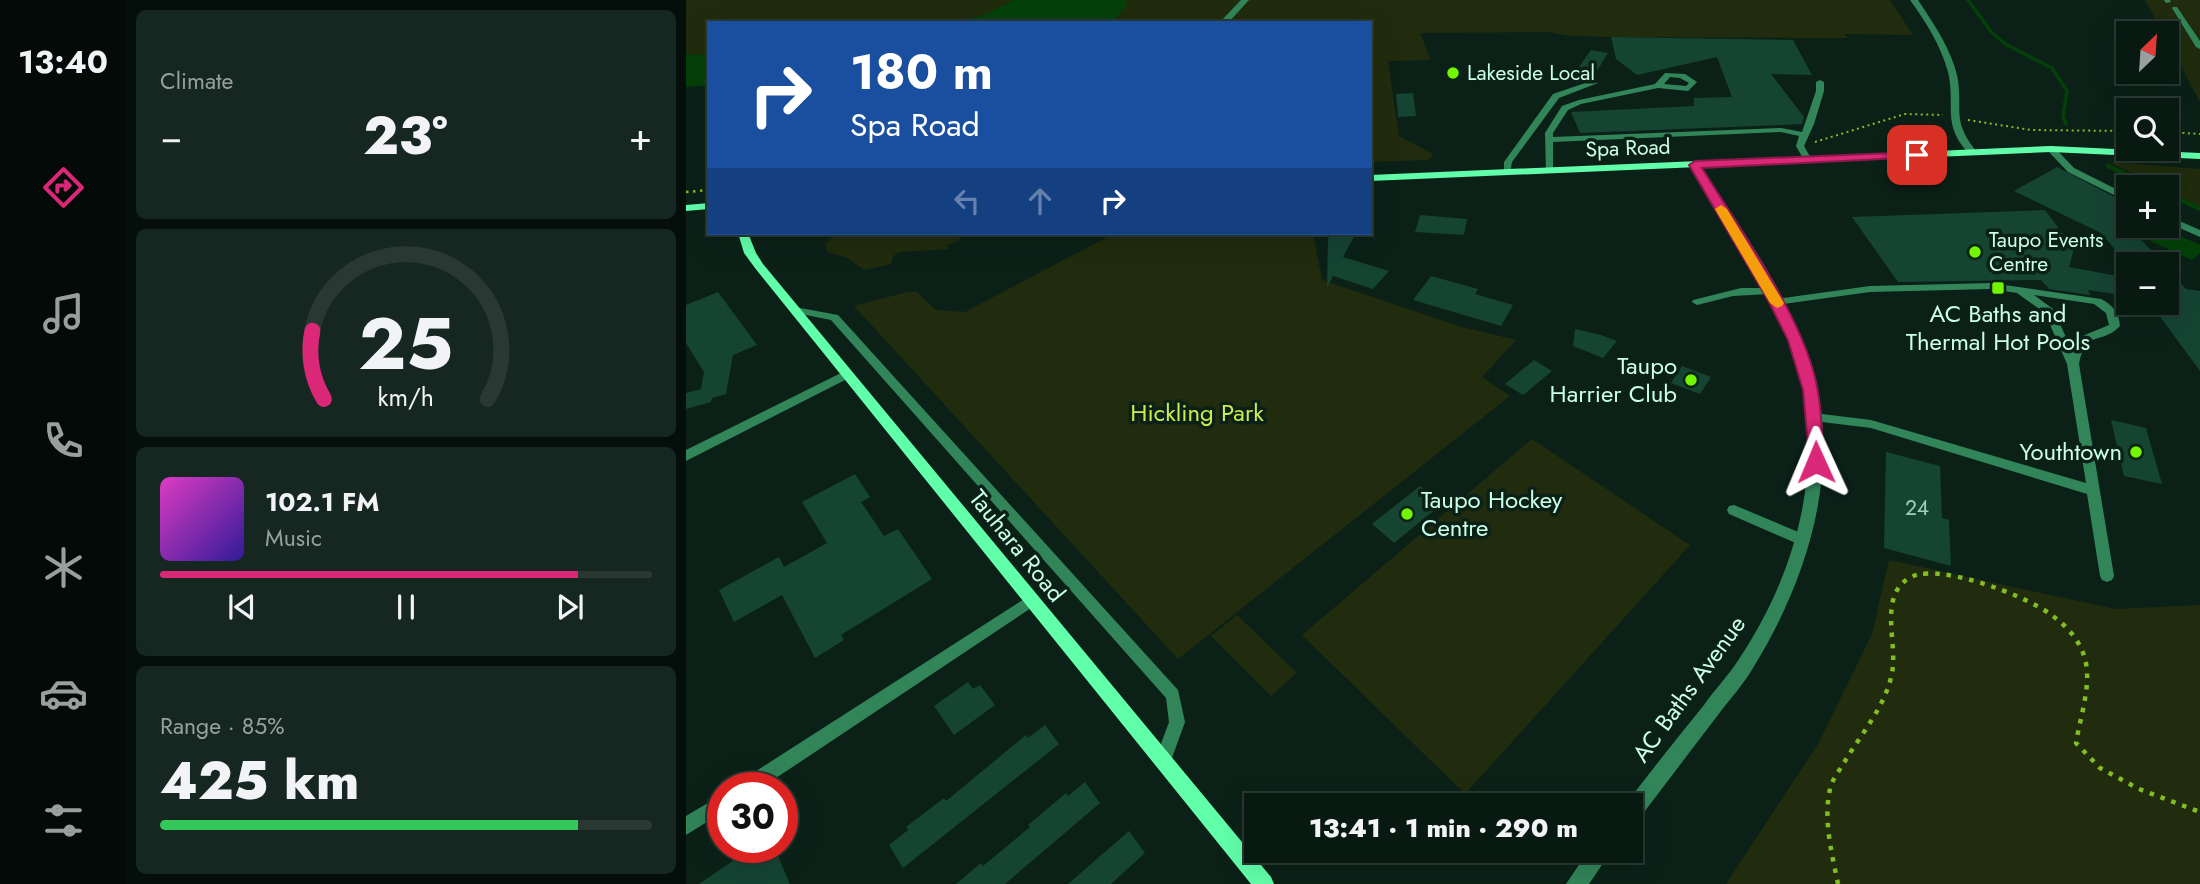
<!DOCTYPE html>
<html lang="en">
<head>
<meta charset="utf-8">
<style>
  :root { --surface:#081912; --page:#162620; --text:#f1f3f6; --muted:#98a09f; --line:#293832; --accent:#db2777 }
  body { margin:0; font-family:Jost,sans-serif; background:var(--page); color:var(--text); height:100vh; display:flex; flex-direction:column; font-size:26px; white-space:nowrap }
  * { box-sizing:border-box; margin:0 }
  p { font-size:23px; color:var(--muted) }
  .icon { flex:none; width:38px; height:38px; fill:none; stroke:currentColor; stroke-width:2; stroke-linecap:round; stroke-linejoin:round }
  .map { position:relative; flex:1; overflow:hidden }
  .sheet { display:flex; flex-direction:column; gap:10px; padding:10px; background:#040e0a; width:560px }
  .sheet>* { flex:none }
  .guide { position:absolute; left:21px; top:21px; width:665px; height:214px; border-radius:0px; box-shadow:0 7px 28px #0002,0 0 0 2px var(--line); background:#1a4fa0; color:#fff; overflow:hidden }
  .needle { width:46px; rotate:25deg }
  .buttons { position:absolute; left:1430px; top:21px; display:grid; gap:14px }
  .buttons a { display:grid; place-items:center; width:63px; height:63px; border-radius:0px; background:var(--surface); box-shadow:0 7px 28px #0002,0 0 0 2px var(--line); font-size:35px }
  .speed { position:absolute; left:21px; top:772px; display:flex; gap:14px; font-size:35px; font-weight:700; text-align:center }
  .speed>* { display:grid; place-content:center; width:91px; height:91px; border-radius:50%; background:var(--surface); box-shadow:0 7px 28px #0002,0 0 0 2px var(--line); line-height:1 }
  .speed .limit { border:10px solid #d22; background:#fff; color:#111 }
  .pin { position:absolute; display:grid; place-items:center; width:60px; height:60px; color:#fff; margin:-30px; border-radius:14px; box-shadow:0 4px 10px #0006 }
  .me { position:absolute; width:77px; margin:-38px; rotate:359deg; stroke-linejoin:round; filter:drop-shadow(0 0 5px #0008) }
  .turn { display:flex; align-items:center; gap:24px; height:147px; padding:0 28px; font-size:32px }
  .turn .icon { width:91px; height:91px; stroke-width:2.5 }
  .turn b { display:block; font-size:49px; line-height:60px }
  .lanes { display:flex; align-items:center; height:66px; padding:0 28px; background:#0003; justify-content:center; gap:35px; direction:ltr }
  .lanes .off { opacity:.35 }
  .big { font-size:52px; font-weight:800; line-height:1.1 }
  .sheet .tile { flex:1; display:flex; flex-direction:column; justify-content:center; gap:10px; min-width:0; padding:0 24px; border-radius:10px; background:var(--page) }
  .sheet .dial { align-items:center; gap:0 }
  .dial svg { height:182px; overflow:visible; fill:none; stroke:var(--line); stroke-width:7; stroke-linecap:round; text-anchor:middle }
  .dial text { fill:var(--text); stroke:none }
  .song { display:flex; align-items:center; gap:21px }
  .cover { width:84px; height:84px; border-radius:10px; background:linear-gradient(135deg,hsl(310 70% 55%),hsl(250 70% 35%)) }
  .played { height:7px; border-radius:4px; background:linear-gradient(90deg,var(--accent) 85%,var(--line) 85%) }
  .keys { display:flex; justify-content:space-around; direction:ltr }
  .heat { display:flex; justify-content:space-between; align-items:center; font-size:38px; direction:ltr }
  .charge { height:10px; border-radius:5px; background:linear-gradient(90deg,#34c759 85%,var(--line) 0) }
  .trip { position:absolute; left:558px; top:793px; width:399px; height:70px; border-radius:0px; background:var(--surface); box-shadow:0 7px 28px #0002,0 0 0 2px var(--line); font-weight:800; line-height:70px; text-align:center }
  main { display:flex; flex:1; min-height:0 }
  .menu { display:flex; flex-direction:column; width:126px; justify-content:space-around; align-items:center; background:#030a07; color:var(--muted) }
  .menu .icon { width:49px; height:49px }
  .menu .on { color:var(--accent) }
  .menu b { font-size:32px; color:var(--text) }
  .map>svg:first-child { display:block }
  .green { fill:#202c0d }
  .water { fill:#044108 }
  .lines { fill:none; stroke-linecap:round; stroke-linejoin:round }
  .stream-far1 { stroke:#044108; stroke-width:3.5 }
  .stream { stroke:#044108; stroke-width:4.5 }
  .building { fill:#154433 }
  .path-far3 { stroke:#82bd21; stroke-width:2; stroke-dasharray:2 3.5; stroke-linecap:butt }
  .path-far2 { stroke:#82bd21; stroke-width:2.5; stroke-dasharray:2.5 4.5; stroke-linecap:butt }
  .path-far1 { stroke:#82bd21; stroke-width:3.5; stroke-dasharray:3.5 5; stroke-linecap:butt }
  .path { stroke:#82bd21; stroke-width:4.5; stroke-dasharray:4.5 7; stroke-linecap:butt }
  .service { fill:#318559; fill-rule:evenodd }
  .minor { fill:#318559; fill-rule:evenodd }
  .secondary { fill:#62ffab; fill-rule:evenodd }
  .route { fill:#db2777; stroke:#8e194d; stroke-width:2 }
  .slow { fill:#f59e0b }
  .poi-dot { fill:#72f600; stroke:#0b2118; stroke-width:2.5 }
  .labels { text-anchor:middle; stroke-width:7; stroke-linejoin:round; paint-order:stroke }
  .far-poi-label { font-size:21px; fill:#cbffe8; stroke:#0b2118; text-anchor:start }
  .far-street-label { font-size:21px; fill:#cbffe8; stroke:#0b2118 }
  .number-label { font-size:21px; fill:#9ed0bb }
  .poi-label { font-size:24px; fill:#cbffe8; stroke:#0b2118; text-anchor:end }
  .park-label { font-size:24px; fill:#cdeb4b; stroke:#0b2118 }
  .street-label { font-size:24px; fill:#cbffe8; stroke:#0b2118 }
</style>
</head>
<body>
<main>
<nav class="menu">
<b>13:40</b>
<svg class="icon on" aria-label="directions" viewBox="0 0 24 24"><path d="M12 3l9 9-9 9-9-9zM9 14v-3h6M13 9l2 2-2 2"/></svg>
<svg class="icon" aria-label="music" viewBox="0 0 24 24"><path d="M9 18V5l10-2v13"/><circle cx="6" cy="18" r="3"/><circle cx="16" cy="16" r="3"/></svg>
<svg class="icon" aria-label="phone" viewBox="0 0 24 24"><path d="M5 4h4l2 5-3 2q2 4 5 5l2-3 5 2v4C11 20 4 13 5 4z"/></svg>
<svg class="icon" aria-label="climate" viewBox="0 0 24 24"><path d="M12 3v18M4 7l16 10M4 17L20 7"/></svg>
<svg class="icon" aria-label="car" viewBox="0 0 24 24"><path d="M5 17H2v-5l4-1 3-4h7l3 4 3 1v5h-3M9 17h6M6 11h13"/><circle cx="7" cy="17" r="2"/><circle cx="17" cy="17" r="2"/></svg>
<svg class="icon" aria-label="filters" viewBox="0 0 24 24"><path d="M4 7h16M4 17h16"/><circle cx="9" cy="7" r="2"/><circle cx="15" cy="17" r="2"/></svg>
</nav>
<section class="sheet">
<div class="tile"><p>Climate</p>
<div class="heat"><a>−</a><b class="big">23°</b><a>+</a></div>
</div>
<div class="tile dial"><svg viewBox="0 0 100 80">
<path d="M14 69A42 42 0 1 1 86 69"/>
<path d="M14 69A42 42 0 0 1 9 39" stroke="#db2777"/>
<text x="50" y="56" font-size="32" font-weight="700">25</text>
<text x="50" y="72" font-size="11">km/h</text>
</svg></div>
<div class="tile">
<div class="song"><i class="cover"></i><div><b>102.1 FM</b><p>Music</p></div></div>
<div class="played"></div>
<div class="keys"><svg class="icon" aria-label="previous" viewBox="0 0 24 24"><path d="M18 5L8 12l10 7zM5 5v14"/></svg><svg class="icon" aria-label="pause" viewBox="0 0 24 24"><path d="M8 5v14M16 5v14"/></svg><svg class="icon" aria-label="next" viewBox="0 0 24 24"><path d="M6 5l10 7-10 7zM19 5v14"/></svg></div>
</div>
<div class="tile"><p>Range · 85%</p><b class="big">425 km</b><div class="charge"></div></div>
</section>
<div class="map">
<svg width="1514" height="884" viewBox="0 0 1514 884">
  <rect width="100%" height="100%" fill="#0b2118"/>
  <path class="green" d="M0 0H328L298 15 268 23H23V55L0 54Z
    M441 0H1204L1227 35 1158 34 1162 38 929 37 884 36 861 32 734 33 745 60 702 61 713 136 747 154 742 160 684 162V23H425L439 8Z
    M1459 0H1514V102L1481 40 1480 33H1477Z
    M1423 162 1514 169V207L1481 190 1480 187H1474Z
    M151 233H276L277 234 272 241 261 245 262 249 214 252 207 256 205 264 178 270 160 257 141 252 140 243Z
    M429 233H627L636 280 776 327 830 340 796 377 824 396 492 659 168 306 221 292H231L250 310 279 312Z
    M846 439 1004 545 779 794 616 635Z
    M1203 560 1429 609 1514 605V884H1040L1132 744 1186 634Z
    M551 615 611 673 585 696 525 636Z"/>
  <path class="water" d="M328 0H441L439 8 425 23H268L298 15Z
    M0 54 23 55V85L0 87Z
    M1461 226H1471L1514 245V253L1506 260 1449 234Z"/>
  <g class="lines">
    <path class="stream-far1" d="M1282 0 1306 33 1321 45 1366 68 1381 91 1377 116 1380 124"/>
    <path class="stream" d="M1422 166 1468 187
      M1480 193 1514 209"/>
  </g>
  <path class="building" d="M925 37 1107 40 1126 75 1085 74 1118 117 1116 124 894 133 885 112 1008 106V98L1046 97 1031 57 951 75 930 59Z
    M905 50 922 53 906 79 886 77Z
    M727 93 730 116 712 117 710 94Z
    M1371 167 1442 204V226L1478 264H1441L1415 233 1328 191Z
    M1359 210 1388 249 1383 267 1442 278V296L1402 290 1404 295 1363 289 1355 280 1212 282 1166 217Z
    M734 215 781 219 778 235 729 232Z
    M645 233H670L657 257 703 271 687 289 647 276 641 288 642 239Z
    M1480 267 1500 289 1514 291V371L1464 303H1480Z
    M745 276 792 289 789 294 827 305 815 326 727 300Z
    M32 292 71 345 47 355 40 394 26 398 25 402 0 409V393L15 389 18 372 0 343V305Z
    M889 329 915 335 931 341 917 358 887 346Z
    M848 360 866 371 837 395 819 384Z
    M996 366 1025 377 1014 394 985 383Z
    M1425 420 1460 428 1476 484 1438 476Z
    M1200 452 1254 466 1256 518 1263 520 1265 566 1198 548Z
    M169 474 184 497 175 502 198 536 212 529 246 579 155 635 158 640 129 658 96 595 48 622 33 590 93 557 98 567 141 543 116 502Z
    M734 486 756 504 708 543 686 524Z
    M282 682 287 689 294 685 309 705 268 735 248 706Z
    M359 725 373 744 217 868 203 845 222 830 220 827 258 798 260 801 340 735 342 738Z
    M399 782 414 803 319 884H270L295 863 297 866 344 827 342 825 380 793 382 796Z
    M443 831 459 853 425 884H382Z
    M67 847H88L104 884H13Z"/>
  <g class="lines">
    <path class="path-far3" d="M1282 120 1345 130 1442 131
      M1480 132 1514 134
      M1129 142 1219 114 1257 115"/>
    <path class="path-far2" d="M0 192 23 190"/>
    <path class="path-far1" d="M1237 574H1245"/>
    <path class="path" d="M1152 884C1146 854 1137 820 1144 789 1146 779 1154 770 1159 761 1176 733 1200 705 1206 673 1212 643 1192 597 1223 578 1251 561 1340 596 1364 614 1380 625 1394 640 1399 659 1406 685 1394 717 1390 743L1414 768 1453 789 1514 812"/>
    <path class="service" d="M1478 0H1484L1485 2 1480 3Z
      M1487 7H1491L1514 41V49L1510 47 1486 8Z
      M979 73 999 74 1011 82 1002 91 972 88 895 104 882 110 867 133V137L1095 128 1116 132 1130 91V82L1134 80 1138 82V91L1128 124 1118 146 1126 160 1119 162 1110 146 1113 136 1095 132 867 142V171L860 173 859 133 876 106 893 100 969 84ZM984 77 994 78 1003 83 1000 86 978 84Z
      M905 81 912 83 873 98 826 162 824 174H818V162L867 94Z
      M1362 147H1368L1388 168 1442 195V202L1382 172 1362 151Z
      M1480 215 1514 230V237L1480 222Z
      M1305 283 1415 299C1427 305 1433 313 1434 326 1415 346 1400 328 1393 364L1428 576 1426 580 1421 582 1416 580 1414 576 1401 494 1185 428 1128 421 1122 417 1128 413 1185 420 1400 483 1381 364 1359 313 1331 293 1305 289 1184 292 1090 305 1085 302 1090 299 1184 286ZM1348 295 1408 304 1420 313 1423 325 1394 337 1385 348 1367 309Z
      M1055 288H1083L1088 291 1083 294 1047 296 1011 305 1006 302 1007 300Z
      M109 307 152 315 492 690 499 722 483 766 477 768 471 766 469 760 483 722 480 698 145 320 105 312 104 310 105 308Z
      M161 370 167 374 165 377 0 461V450Z
      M1048 505 1122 536 1124 540 1122 544 1117 546 1112 544 1043 514 1041 510 1043 506Z
      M346 594 351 596 353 600 351 604 75 788H51L53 782Z
      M37 794V812L0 835V816Z"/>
    <path class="minor" d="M555 0H563L542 23H533Z
      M1224 0H1232L1236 6C1250 27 1265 50 1271 75 1278 110 1264 119 1291 152L1289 154H1283C1255 123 1270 107 1262 72 1255 46 1240 22 1224 0Z
      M1006 163H1012C1054 226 1112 308 1130 381 1153 480 1119 584 1067 668 1057 685 1044 699 1032 715 1005 750 979 785 952 820L945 823V805H939C965 771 991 738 1018 705 1029 689 1043 675 1053 659 1116 564 1144 449 1103 341 1080 278 1038 222 1004 165Z
      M903 850H926L903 884H880Z"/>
    <path class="secondary" d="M1365 146 1514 153V159L1365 152 684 181V175Z
      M23 203V209L0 211V205Z
      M52 233H62L70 253 77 264 585 877 588 884H565L69 268 58 253Z"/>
  </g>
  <path class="route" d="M1231 152 1237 155 1235 157 1016 168C1054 230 1121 322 1132 392 1136 415 1136 439 1138 462L1130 468 1124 466 1117 390 1102 340 1083 302 1003 165 1009 161Z"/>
  <path class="slow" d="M1035 205 1041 209 1098 303 1096 306 1091 308 1084 303 1029 209Z"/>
  <g class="poi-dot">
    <circle cx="767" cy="73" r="7"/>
    <circle cx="1289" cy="252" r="7"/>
    <rect x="1305" y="281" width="14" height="14" rx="3.5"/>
    <circle cx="1005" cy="380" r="7"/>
    <circle cx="1450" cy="452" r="7"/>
    <circle cx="721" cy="514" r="7"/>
  </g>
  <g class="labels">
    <g class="far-poi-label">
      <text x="781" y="80">Lakeside Local</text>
      <text x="1303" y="247">Taupo Events<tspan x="1303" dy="24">Centre</tspan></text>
    </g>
    <g class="far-street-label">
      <text transform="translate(942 148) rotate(-2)" y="7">Spa Road</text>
    </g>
    <g class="number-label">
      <text x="1231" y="515">24</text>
    </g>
    <g class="poi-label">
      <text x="1312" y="322" text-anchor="middle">AC Baths and<tspan x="1312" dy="28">Thermal Hot Pools</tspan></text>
      <text x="991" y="374">Taupo<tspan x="991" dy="28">Harrier Club</tspan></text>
      <text x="1436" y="460">Youthtown</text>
      <text x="735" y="508" text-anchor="start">Taupo Hockey<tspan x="735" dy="28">Centre</tspan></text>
    </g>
    <g class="park-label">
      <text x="511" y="421">Hickling Park</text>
    </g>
    <g class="street-label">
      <text transform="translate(331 546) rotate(51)" y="8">Tauhara Road</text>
      <text transform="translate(1003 689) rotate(-54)" y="8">AC Baths Avenue</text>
    </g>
  </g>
</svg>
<div class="buttons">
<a><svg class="needle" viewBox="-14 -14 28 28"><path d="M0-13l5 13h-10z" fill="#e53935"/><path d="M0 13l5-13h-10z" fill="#98a09f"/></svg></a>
<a><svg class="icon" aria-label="search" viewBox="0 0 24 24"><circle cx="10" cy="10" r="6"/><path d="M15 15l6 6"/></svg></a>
<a>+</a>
<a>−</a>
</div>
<div class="speed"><div class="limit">30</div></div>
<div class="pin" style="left:1231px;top:155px;background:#d93025"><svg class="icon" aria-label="arrive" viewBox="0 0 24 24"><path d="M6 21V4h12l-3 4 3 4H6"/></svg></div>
<svg class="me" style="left:1130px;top:462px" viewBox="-20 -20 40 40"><path d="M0-17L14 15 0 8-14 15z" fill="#db2777" stroke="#fff" stroke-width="4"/></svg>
<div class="trip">13:41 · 1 min · 290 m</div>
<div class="guide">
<div class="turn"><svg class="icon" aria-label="right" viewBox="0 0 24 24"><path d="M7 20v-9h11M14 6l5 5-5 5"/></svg><div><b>180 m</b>Spa Road</div></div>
<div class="lanes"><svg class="icon off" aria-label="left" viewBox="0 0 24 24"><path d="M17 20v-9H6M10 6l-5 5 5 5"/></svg><svg class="icon off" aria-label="ahead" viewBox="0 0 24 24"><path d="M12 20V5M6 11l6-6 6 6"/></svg><svg class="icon" aria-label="right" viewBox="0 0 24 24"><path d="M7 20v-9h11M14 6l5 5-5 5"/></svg></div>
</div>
</div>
</main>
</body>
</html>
